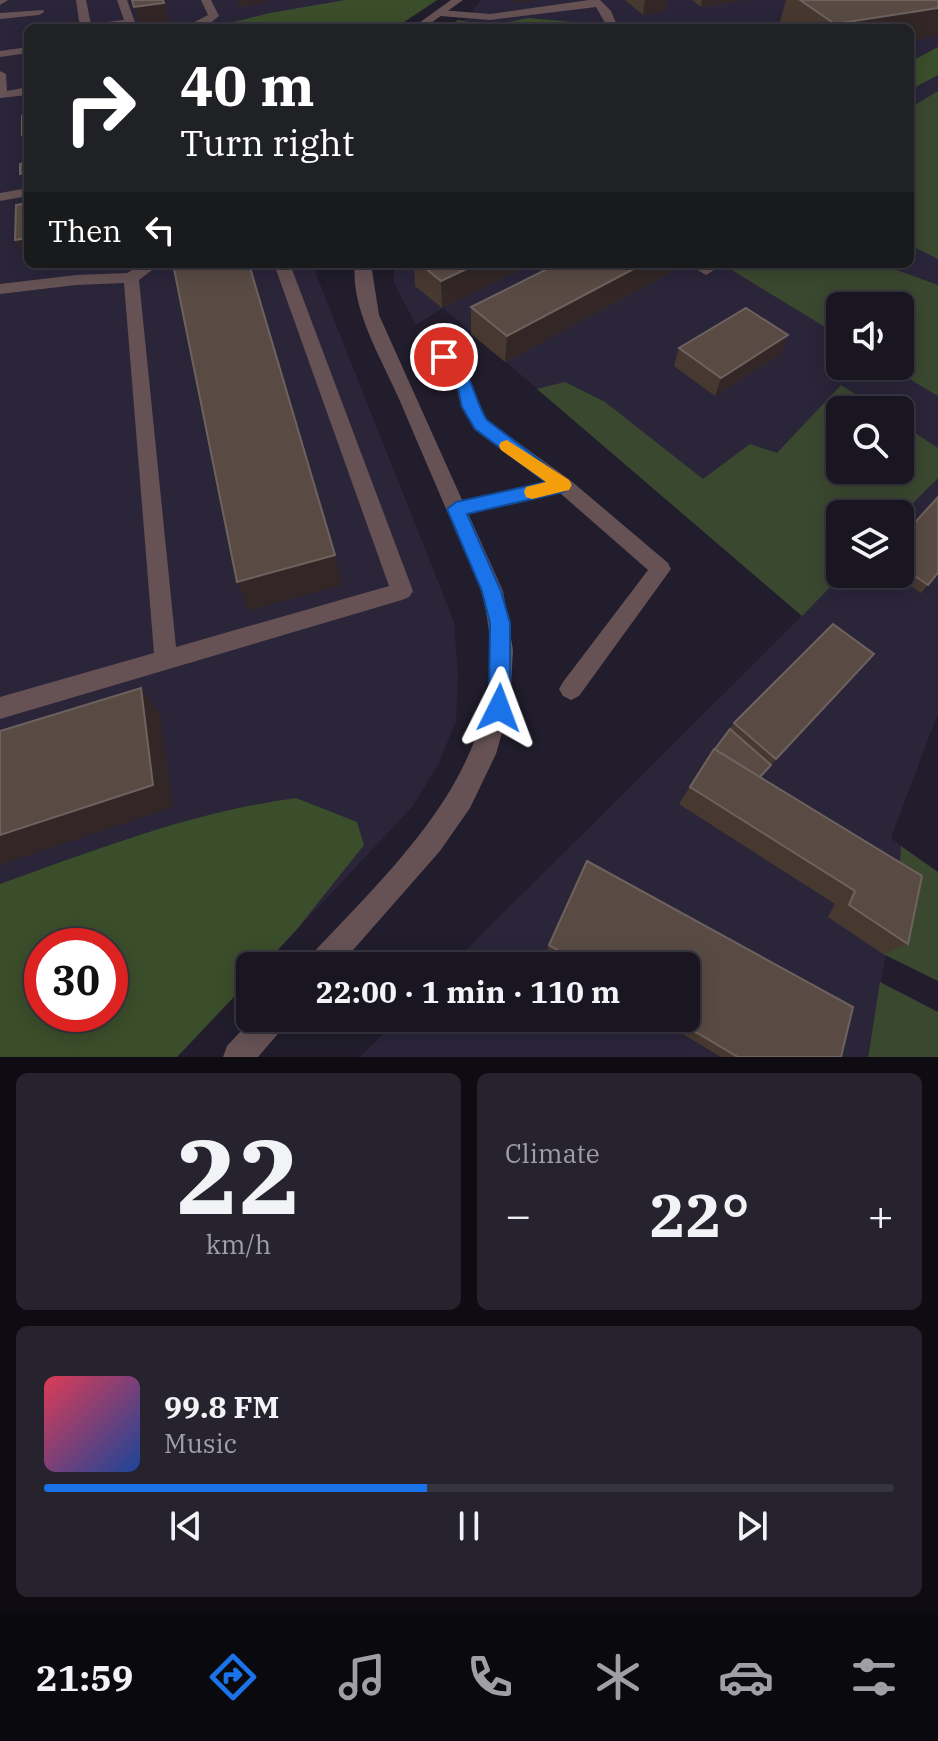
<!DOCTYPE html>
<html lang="en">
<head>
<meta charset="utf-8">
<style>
  :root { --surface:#191621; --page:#26232e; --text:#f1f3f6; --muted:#9f9fa5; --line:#37353f; --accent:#1a73e8 }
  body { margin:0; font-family:"IBM Plex Serif",serif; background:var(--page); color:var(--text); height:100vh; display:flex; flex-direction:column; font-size:30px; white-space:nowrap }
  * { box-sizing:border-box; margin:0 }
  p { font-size:26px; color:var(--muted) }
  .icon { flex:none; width:44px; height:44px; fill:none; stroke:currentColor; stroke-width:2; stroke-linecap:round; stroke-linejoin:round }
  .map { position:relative; height:1057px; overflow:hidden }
  .sheet { display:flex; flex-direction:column; gap:16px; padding:16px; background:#0e0c12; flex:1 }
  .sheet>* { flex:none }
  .guide { position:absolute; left:24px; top:24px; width:890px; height:244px; border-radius:12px; box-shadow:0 4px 20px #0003,0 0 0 2px var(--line); background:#202124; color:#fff; overflow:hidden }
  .buttons { position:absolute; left:826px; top:292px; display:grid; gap:16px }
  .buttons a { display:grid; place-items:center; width:88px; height:88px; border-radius:12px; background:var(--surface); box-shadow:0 4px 20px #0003,0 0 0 2px var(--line); font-size:40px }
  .speed { position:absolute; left:24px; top:928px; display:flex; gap:16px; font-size:40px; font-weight:700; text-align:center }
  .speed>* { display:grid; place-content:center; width:104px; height:104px; border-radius:50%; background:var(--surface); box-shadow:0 4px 20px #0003,0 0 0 2px var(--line); line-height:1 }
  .speed .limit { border:12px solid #d22; background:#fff; color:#111 }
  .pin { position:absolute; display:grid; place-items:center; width:68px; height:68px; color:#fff; margin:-34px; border:4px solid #fff; border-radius:50%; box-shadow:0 2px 8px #0007 }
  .me { position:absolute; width:88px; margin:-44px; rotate:3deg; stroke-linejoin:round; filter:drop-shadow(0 0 6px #0008) }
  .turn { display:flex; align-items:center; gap:28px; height:168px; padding:0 24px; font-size:36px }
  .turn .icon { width:104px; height:104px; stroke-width:2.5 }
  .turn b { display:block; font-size:56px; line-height:68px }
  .then { display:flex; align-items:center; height:76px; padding:0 24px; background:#0003; gap:16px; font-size:30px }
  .big { font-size:60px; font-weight:800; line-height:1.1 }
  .sheet .widget { flex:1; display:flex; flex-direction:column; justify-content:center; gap:12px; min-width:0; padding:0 28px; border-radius:12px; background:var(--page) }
  .sheet .dial { align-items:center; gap:0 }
  .dial b { font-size:104px; line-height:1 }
  .song { display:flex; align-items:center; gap:24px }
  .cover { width:96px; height:96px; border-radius:12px; background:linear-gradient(135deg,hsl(350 70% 55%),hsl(220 70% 35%)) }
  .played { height:8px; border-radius:4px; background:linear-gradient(90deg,var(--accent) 45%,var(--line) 45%) }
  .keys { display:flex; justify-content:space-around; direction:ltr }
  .heat { display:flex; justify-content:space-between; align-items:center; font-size:44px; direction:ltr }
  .sheet .tiles { flex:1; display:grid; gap:16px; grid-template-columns:1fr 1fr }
  .widget:last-child { grid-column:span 2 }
  .trip { position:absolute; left:236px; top:952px; width:464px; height:80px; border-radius:12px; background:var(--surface); box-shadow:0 4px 20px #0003,0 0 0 2px var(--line); font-weight:800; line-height:80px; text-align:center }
  .menu { display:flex; height:128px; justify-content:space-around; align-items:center; background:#0a090d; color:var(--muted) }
  .menu .icon { width:56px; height:56px }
  .menu .current { color:var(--accent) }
  .menu b { font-size:36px; color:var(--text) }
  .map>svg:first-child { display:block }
  .built { fill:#2b253a; fill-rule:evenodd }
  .green { fill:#3b4830 }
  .forest { fill:#3b4e2b; fill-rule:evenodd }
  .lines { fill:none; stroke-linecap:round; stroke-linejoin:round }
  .service { fill:#665254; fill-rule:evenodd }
  .minor { fill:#665254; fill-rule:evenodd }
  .wall { fill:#483930 }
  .shaded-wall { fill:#322726 }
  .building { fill:#594b44; stroke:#6e625e; stroke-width:2 }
  .route { fill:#1a73e8; stroke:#114b97; stroke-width:2 }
  .slow { fill:#f59e0b }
</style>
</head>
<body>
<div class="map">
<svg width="938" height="1057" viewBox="0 0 938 1057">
  <rect width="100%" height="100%" fill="#211d2c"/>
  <path class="built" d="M0 0H438L394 28H28V264H312L454 622 458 673 456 721 438 765 412 807 263 966H250V980L177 1057H0ZM42 946H110V1014H42Z
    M481 0H938V713L891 838 901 846 898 890 867 1057H360L399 1018H686V966H450L802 616 443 308 416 325 394 283V264H910V28H450L468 17ZM840 306H900V366H840ZM840 410H900V470H840ZM840 514H900V574H840Z"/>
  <path class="green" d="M938 91V259L910 245V108Z
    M722 264H880L938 285V396L888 366H900V306H840V336Z
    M565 382 605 402 703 479 750 444 777 453 841 385 880 410H840V470H900V423L938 448V478L900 516 840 514V574H843L802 616 537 389Z
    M901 846 938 872V981L883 954 898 890Z
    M880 982 938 1012V1057H868Z"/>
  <path class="forest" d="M345 0H437L401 24 384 28H209L270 13Z
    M528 18 573 22V27L447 28 458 20 491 26Z
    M938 47V75L910 90V62Z
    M296 798 357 822 364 845 297 929 263 966H250V980L177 1057H0V884C98 849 193 812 296 798ZM110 946V1014H42V946Z"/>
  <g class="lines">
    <path class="service" d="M0 0H8L0 5Z
      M76 0H86L91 24 124 20 117 0H127L137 28H80Z
      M201 0H211L219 16 208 25 183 28 208 15Z
      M589 0H600L611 11 618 28H608L596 7 490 20 440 16 435 13 440 10 490 14Z
      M43 10 44 12 39 15 0 19V13Z
      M28 47V53L0 57V51Z
      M0 71 6 74 7 91 28 87V95L0 98Z
      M28 188V196L0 201V193Z
      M142 264H160L139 280 176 647 389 586 274 264H290L413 591 409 597 402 600 0 719V697L154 653 124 283 76 285 0 294V284L76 275 127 273Z
      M688 264H707L714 270 706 275Z
      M444 351C470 360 475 400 487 420L570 480 668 563 671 569 579 696 571 700 563 696 559 689 563 682 648 570 560 493 456 517 449 514 446 509 449 504 545 482 475 430 461 407 456 384 436 357Z"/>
    <path class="minor" d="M451 0H463L424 28H412Z
      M355 264H371L379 315 503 591 513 650 510 704 496 754 470 808 440 851 339 966H306L310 956C406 854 525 747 481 591 476 570 464 550 455 530 437 487 418 444 400 401 383 361 350 309 355 264Z
      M253 1018H288L283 1028 258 1057H223L227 1046Z"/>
  </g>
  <path class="wall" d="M625 0H667L665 11 643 15Z
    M692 0H744L701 7Z
    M786 0H938V36L910 41V28H788L780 22Z
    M414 264H530L442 308 415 286Z
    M670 273 505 362 471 334V307Z
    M679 348 781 354 715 396 674 366Z
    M900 539 938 573 921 593 893 574H900Z
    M861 669 760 777 908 944 883 954 828 917 835 904 679 804 714 749H715L734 723Z
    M587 861 841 1057H721L656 1018H686V966H569L546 952Z"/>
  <path class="shaded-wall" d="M238 0H266V3L239 7Z
    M514 0H537L514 3Z
    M645 0H667L665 11 643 15Z
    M702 0H744L701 7Z
    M164 3 170 27 140 28 134 7Z
    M938 8V36L910 41V28H834L835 24Z
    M28 134V149L22 135Z
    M28 172V182L25 183 20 174Z
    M28 238V264H44L29 267 15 240Z
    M477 264H530L442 308 441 281Z
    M643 264H672L670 273 505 362 507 336Z
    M788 335 781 354 715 396 721 378Z
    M335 555 342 585 249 611 237 582Z
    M874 654 861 669 743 795 776 759Z
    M141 688 160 714 173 807 0 865V835Z"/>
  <path class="building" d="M132 0H163L164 3 134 7Z
    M800 0H938V8L835 24Z
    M28 115V134L22 135V116Z
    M28 162V172L20 174V164Z
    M28 203V238L15 240 16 205Z
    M173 264H249L335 555 237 582Z
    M420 264H477L441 281Z
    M557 264H643L507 336 471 307Z
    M746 308 788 335 721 378 679 348Z
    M938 497V573L928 585 900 566V539Z
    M833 624 874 654 776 759 734 723Z
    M141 688 153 785 0 835V731Z
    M730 729 771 765 760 777 715 749Z
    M714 749 922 876 908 944 849 905 855 891 690 787Z
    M587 861 853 1007 841 1057H738L672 1018H686V966H584L549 945Z"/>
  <path class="route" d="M444 351C471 361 473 400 487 420L572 485 563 492 467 514 501 591 510 623V708L507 715 499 718 492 715 489 708 490 623 482 591 447 509 456 502 546 482 475 429 462 407 457 384 437 357Z"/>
  <path class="slow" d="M507 440 569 480 572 485 569 490 532 499 526 497 524 492 526 487 546 482 501 450 499 446 501 442Z"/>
</svg>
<div class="buttons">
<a><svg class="icon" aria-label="sound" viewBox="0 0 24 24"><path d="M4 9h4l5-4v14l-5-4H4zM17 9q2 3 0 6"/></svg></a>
<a><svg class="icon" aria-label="search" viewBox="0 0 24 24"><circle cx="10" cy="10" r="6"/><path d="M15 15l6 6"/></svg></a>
<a><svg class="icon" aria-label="layers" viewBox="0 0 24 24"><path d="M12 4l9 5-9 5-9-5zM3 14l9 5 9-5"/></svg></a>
</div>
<div class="speed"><div class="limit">30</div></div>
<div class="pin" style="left:444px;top:357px;background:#d93025"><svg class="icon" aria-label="arrive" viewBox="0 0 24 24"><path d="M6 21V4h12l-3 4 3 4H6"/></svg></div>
<svg class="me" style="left:499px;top:708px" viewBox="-20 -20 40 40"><path d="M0-17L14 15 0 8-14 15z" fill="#1a73e8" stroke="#fff" stroke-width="4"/></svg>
<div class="trip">22:00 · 1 min · 110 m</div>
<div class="guide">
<div class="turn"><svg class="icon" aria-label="right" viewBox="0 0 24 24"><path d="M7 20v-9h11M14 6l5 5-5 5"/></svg><div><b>40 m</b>Turn right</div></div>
<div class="then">Then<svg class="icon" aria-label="left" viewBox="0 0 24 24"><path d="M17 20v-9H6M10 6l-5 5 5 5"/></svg></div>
</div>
</div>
<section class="sheet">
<div class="tiles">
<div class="widget dial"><b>22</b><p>km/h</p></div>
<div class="widget"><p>Climate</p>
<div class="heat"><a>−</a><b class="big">22°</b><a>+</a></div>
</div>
<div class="widget">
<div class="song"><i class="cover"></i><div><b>99.8 FM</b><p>Music</p></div></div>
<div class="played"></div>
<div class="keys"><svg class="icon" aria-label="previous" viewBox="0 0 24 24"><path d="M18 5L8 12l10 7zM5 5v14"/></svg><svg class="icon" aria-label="pause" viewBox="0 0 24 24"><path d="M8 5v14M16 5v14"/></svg><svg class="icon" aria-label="next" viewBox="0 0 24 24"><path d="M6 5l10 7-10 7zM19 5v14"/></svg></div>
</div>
</div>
</section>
<nav class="menu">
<b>21:59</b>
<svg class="icon current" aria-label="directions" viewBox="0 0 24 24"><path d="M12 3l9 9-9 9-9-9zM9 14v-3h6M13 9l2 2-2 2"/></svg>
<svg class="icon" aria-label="music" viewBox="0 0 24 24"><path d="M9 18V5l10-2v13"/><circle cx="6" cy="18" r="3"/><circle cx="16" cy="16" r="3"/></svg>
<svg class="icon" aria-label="phone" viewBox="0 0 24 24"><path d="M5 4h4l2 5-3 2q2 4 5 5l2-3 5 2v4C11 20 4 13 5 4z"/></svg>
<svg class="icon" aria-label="climate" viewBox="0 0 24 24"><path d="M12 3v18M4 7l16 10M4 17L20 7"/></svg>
<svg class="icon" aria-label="car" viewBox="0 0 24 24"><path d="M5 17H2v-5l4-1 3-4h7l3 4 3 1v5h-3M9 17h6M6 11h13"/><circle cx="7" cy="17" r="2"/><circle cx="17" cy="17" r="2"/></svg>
<svg class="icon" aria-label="filters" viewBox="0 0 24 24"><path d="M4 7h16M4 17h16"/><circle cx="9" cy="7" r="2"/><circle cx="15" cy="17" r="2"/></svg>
</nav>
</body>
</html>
